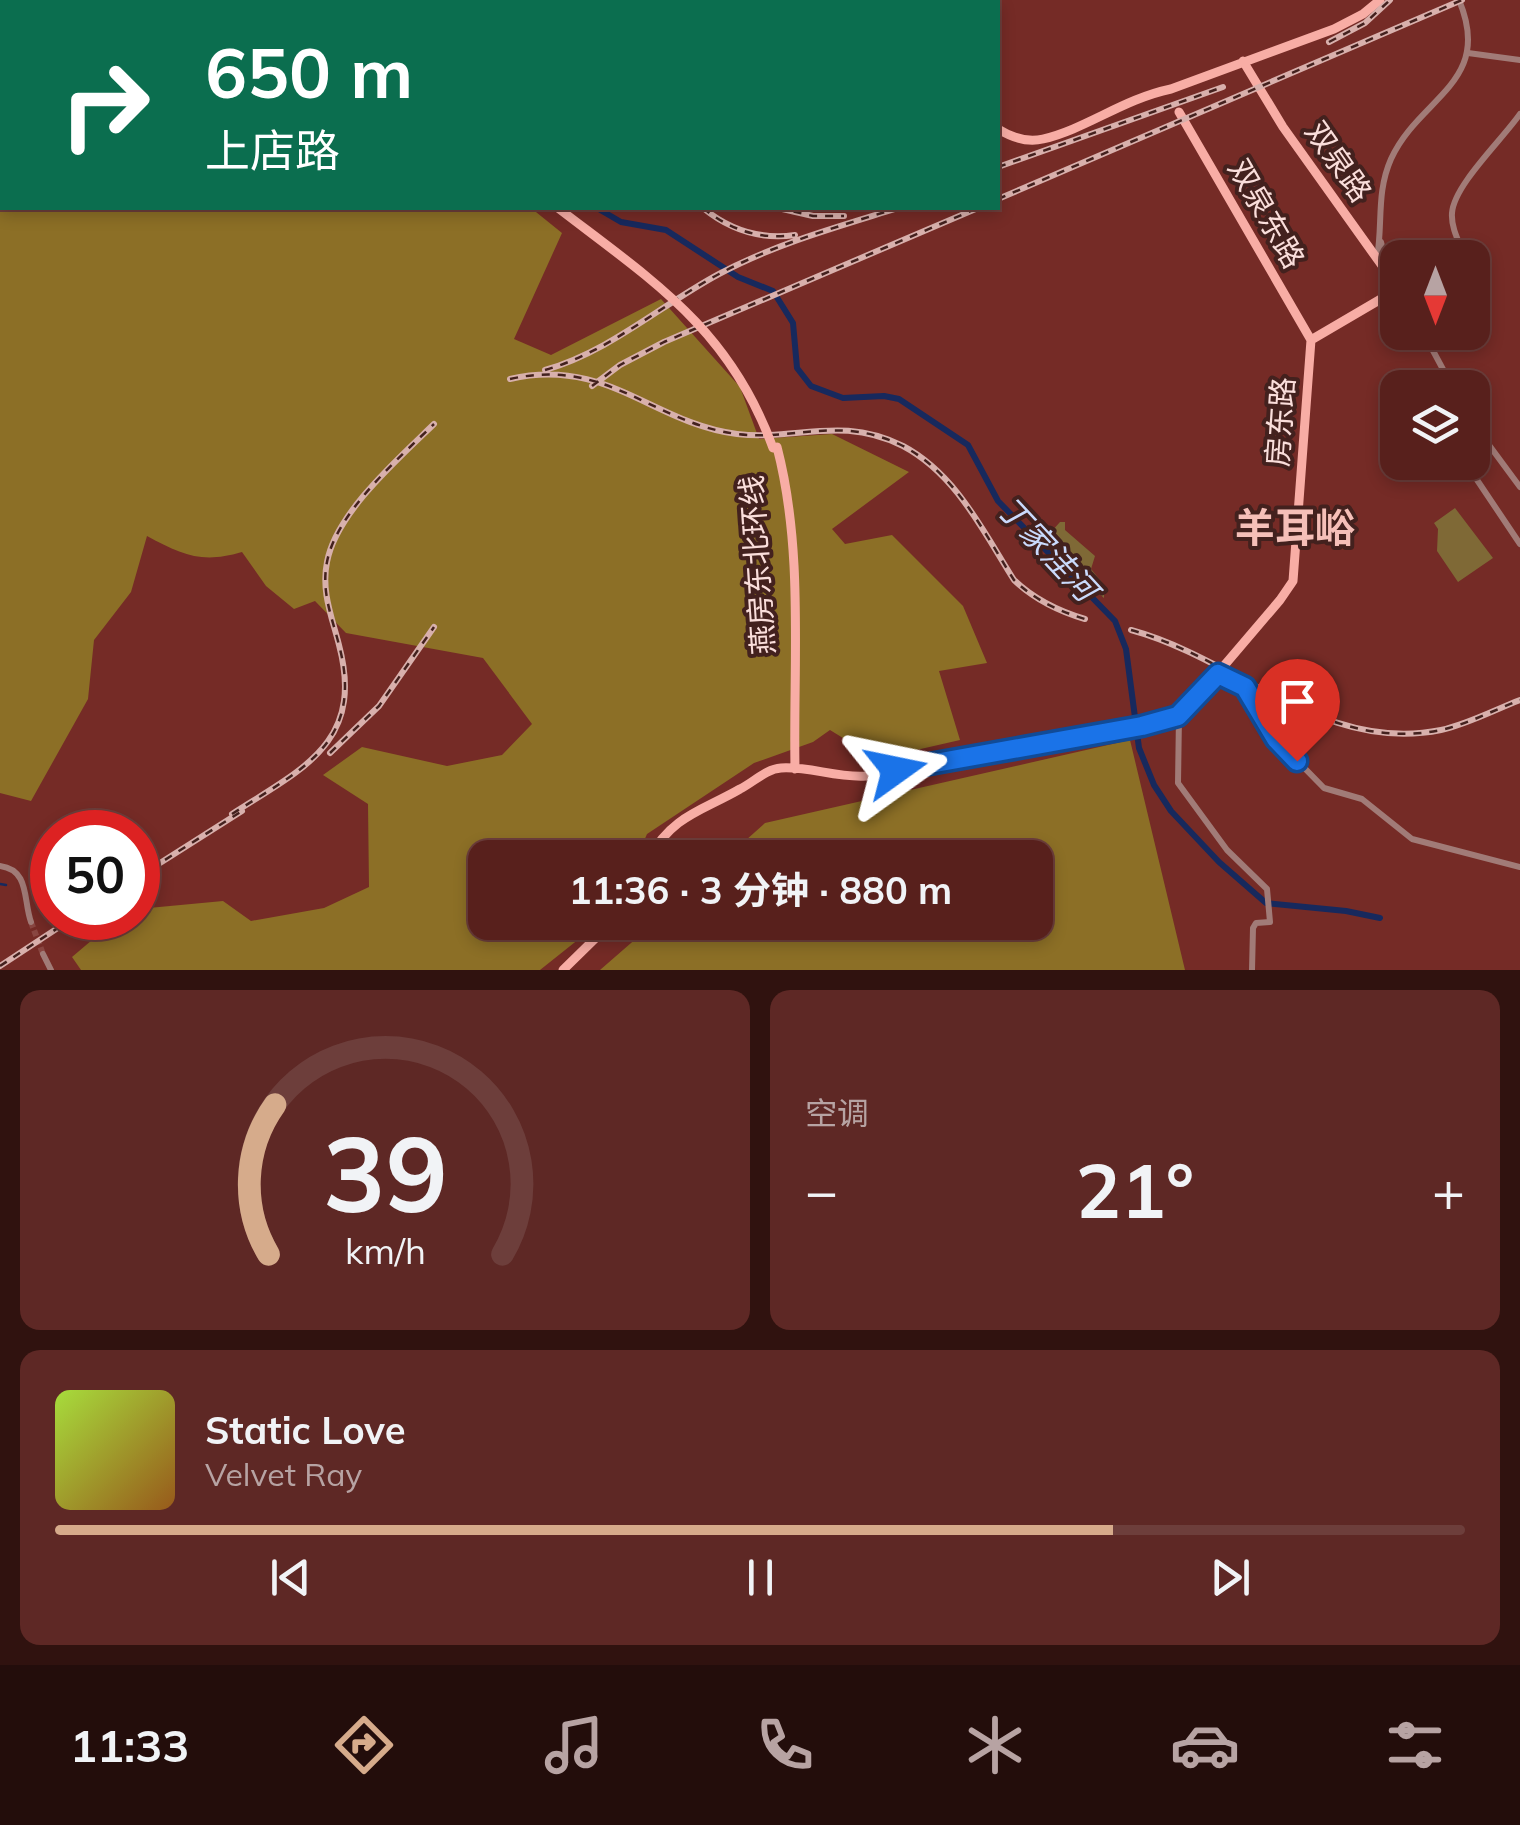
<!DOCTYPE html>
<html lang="zh">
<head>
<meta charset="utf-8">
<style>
  :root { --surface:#58201c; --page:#5e2825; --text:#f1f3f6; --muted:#b7a3a3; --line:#6d3e3b; --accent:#d6ab8b }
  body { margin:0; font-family:Mulish,"Noto Sans SC",sans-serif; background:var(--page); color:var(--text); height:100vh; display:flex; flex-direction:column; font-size:38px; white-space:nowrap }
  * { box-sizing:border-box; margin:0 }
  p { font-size:32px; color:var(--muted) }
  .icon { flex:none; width:55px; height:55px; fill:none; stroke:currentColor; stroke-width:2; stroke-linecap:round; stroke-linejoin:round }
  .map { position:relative; height:970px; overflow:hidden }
  .drawer { display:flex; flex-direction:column; gap:20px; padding:20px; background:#30120f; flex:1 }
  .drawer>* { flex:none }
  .top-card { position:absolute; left:0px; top:0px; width:1000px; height:210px; box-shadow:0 5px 15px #0003,0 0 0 2px var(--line); background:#0b6e4f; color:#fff; overflow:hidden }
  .needle { width:65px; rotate:180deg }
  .controls { position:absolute; left:1380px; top:240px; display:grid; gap:20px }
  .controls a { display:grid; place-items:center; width:110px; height:110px; border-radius:20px; background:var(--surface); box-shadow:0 5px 15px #0003,0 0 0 2px var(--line); font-size:50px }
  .speed { position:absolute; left:30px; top:810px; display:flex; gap:20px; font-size:50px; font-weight:700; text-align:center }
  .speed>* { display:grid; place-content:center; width:130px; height:130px; border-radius:50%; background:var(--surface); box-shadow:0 5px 15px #0003,0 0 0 2px var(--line); line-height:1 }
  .speed .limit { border:15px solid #d22; background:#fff; color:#111 }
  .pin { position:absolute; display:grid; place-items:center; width:85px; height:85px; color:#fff; margin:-102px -42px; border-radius:50% 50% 50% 0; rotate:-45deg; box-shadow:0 0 10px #0007 }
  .pin .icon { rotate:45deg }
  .me { position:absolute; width:110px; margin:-55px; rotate:78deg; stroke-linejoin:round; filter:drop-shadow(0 0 8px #0008) }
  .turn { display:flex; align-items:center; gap:35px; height:210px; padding:0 40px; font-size:45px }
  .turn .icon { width:130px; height:130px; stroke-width:2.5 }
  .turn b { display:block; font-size:70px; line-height:85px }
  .big { font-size:75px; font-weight:700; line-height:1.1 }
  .drawer .widget { flex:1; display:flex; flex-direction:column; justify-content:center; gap:15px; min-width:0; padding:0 35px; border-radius:20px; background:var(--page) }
  .drawer .dial { align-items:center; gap:0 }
  .dial svg { height:260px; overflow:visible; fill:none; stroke:var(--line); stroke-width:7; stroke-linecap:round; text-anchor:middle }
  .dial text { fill:var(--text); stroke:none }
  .song { display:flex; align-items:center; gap:30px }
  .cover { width:120px; height:120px; border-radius:15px; background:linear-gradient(135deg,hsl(80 70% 55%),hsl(30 70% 35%)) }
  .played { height:10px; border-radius:5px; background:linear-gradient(90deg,var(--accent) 75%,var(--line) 75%) }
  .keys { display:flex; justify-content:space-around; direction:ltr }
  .heat { display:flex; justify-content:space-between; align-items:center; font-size:55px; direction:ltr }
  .drawer .tiles { flex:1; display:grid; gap:20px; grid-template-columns:1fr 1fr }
  .widget:last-child { grid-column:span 2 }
  .trip { position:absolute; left:468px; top:840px; width:585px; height:100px; border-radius:20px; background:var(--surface); box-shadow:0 5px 15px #0003,0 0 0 2px var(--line); font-weight:700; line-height:100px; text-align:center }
  .menu { display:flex; height:160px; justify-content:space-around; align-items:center; background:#230d0b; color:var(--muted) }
  .menu .icon { width:70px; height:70px }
  .menu .active { color:var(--accent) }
  .menu b { font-size:45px; color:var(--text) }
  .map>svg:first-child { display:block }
  .green { fill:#7f6936 }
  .forest { fill:#8c6f26 }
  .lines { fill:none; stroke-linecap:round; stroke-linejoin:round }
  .stream { stroke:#17295d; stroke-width:2.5 }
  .river { stroke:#17295d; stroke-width:6 }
  .minor-tunnel { stroke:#894641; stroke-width:6; stroke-dasharray:6 3; stroke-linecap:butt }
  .minor { stroke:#a17b77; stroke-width:6 }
  .major { stroke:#f8ada5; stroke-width:9 }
  .rail-casing { stroke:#d8b0ac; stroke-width:6 }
  .rail { stroke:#43211e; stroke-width:2.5; stroke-dasharray:8; stroke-linecap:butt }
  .major-bridge { stroke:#f8ada5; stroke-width:9 }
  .route-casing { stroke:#114b97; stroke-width:25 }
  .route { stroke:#1a73e8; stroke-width:18 }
  .labels { text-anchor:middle; stroke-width:8; stroke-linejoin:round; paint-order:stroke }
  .street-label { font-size:30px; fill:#fadedb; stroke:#43211e }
  .water-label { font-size:32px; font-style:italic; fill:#cadafc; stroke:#43211e }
  .district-label { font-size:40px; font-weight:bold; fill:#f5bfb8; stroke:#43211e }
</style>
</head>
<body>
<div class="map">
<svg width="1520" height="970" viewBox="0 0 1520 970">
  <rect width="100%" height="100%" fill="#752b26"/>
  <path class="green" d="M1455 508 1493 558 1458 582 1437 551 1438 529 1434 523Z
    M1060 522H1065V530L1095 556 1091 569 1104 585V598L1043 541Z"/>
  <path class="forest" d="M0 0 218 2H2V208H531L562 233 514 339 551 355 661 299 740 387 759 439 832 434 909 472 832 529 845 544 892 535 963 606 987 663 939 671 960 740 877 759 830 730 813 742 754 763 647 834 637 857 485 858V922L599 923 540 970H81L72 957 118 918H138V909L223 901 251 921 324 908 369 887 368 804 323 775 362 747 447 766 502 755 532 724 483 658 346 633 315 601 294 609 266 586 242 552C202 564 182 555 147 536L131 592 94 640 88 699 31 801 0 793Z
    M1130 740 1185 970H600L654 923 1035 922V858L727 857 765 823Z"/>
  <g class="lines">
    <path class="stream" d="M0 884 6 885"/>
    <path class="river" d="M372 0 375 2
      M597 208 621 222 666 230 738 277 773 291 793 323 797 368 811 386 843 398 884 396 899 399 968 445 998 501 1115 621 1126 649 1139 748 1154 785 1171 811 1219 862 1266 903 1346 911 1380 918"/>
    <path class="minor-tunnel" d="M31 922 43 954"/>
    <path class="minor" d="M1468 53 1520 60
      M1381 242 1389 273
      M1377 258C1383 224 1376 193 1391 159 1419 97 1494 83 1459 0
      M1453 258 1463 252C1458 240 1451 227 1452 213 1454 185 1502 140 1520 114
      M1423 332 1453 388
      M1472 422 1520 487
      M1465 462 1520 544
      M1217 674 1245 687 1276 739 1324 788 1362 799 1412 839 1520 867
      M1179 716 1178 783 1227 850 1267 889 1270 922 1256 923 1253 928 1252 970
      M0 866C30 870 23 900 31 922
      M43 954 51 970"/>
    <path class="major" d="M347 0 349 2
      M885 0 886 2
      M1243 61 1283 127 1398 288
      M1179 112 1311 340
      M998 129C1011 137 1027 143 1043 139 1086 129 1123 99 1171 89L1334 29 1363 14 1380 0
      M1311 340 1398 289
      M777 447C804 550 793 663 795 769
      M649 858C673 815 702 811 740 789 754 782 766 769 781 768 809 766 836 778 866 776L1143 725 1179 716 1188 708 1280 600 1293 581 1311 340
      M563 970 612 922"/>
    <g class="rail-casing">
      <path id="rail" d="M632 2 634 0
        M1329 42 1365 23 1390 0
        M998 167 1223 87
        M998 199 1462 0
        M703 208C730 230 760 240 795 235
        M778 208 813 216H844
        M545 370C609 352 661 305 719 274 775 244 837 227 898 208
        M510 379C608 357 652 423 737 434 797 441 840 415 903 446 956 474 983 531 1014 580 1035 600 1058 611 1085 619
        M592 386 620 365 664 342 978 208
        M1131 630C1238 659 1324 754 1441 730 1468 724 1494 710 1520 700
        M330 753 379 706 434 627
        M232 814C302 769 365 743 339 645 332 617 321 592 327 562 336 513 398 459 434 424
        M138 877 242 811
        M0 966 73 918"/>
    </g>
    <use href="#rail" class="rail"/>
    <path class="major-bridge" d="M558 208C653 281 730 329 773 448"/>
  </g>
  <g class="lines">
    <g class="route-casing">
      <path id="route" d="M896 770 1142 726 1178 716 1218 674 1245 687 1276 739 1297 761"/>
    </g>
    <use href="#route" class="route"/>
  </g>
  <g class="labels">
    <g class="street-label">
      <text transform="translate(1338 162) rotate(55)" y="10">双泉路</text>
      <text transform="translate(1266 214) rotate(60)" y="10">双泉东路</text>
      <text transform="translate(1281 422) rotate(-86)" y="10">房东路</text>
      <text transform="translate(758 565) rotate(-94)" y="10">燕房东北环线</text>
    </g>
    <g class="water-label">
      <text transform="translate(1047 549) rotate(47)" y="11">丁家洼河</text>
    </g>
    <g class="district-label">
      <text x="1295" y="542">羊耳峪</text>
    </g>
  </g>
</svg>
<div class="controls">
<a><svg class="needle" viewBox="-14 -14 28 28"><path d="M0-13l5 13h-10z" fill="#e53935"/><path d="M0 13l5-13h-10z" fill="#b7a3a3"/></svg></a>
<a><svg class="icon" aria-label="layers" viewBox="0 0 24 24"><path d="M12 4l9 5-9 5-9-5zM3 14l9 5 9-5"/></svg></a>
</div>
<div class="speed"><div class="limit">50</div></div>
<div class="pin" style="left:1297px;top:761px;background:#d93025"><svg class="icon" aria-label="arrive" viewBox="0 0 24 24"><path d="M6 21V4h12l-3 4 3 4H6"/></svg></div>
<svg class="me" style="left:896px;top:770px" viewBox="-20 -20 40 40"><path d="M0-17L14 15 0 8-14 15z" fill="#1a73e8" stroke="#fff" stroke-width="4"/></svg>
<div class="trip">11:36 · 3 分钟 · 880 m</div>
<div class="top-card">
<div class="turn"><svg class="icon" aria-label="right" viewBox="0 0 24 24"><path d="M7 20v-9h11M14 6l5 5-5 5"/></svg><div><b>650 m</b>上店路</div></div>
</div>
</div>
<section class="drawer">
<div class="tiles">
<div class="widget dial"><svg viewBox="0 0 100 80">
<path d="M14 69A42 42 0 1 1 86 69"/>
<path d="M14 69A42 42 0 0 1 16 23" stroke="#d6ab8b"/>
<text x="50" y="56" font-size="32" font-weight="700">39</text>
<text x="50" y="72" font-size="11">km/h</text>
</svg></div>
<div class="widget"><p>空调</p>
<div class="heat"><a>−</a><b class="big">21°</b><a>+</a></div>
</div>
<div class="widget">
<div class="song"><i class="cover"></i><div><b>Static Love</b><p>Velvet Ray</p></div></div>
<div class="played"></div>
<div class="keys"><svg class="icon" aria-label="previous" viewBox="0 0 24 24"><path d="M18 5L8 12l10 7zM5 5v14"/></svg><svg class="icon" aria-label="pause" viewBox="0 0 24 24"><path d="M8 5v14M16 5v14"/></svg><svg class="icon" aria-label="next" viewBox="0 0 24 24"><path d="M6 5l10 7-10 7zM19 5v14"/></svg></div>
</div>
</div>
</section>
<nav class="menu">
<b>11:33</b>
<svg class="icon active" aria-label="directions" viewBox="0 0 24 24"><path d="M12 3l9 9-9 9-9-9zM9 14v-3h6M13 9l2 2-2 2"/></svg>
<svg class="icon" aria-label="music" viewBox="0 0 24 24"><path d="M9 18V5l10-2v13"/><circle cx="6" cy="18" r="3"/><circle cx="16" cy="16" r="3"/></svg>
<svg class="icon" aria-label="phone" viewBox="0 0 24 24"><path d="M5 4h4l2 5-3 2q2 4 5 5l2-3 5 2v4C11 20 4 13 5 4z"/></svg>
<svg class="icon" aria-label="climate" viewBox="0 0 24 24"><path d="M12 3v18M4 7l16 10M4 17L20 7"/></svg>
<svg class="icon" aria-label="car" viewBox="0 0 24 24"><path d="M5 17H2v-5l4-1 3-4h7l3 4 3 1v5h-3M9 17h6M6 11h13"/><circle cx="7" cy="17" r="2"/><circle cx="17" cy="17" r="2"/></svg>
<svg class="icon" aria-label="filters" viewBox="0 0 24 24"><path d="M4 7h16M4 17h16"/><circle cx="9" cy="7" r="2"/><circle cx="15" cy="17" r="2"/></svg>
</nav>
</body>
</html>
